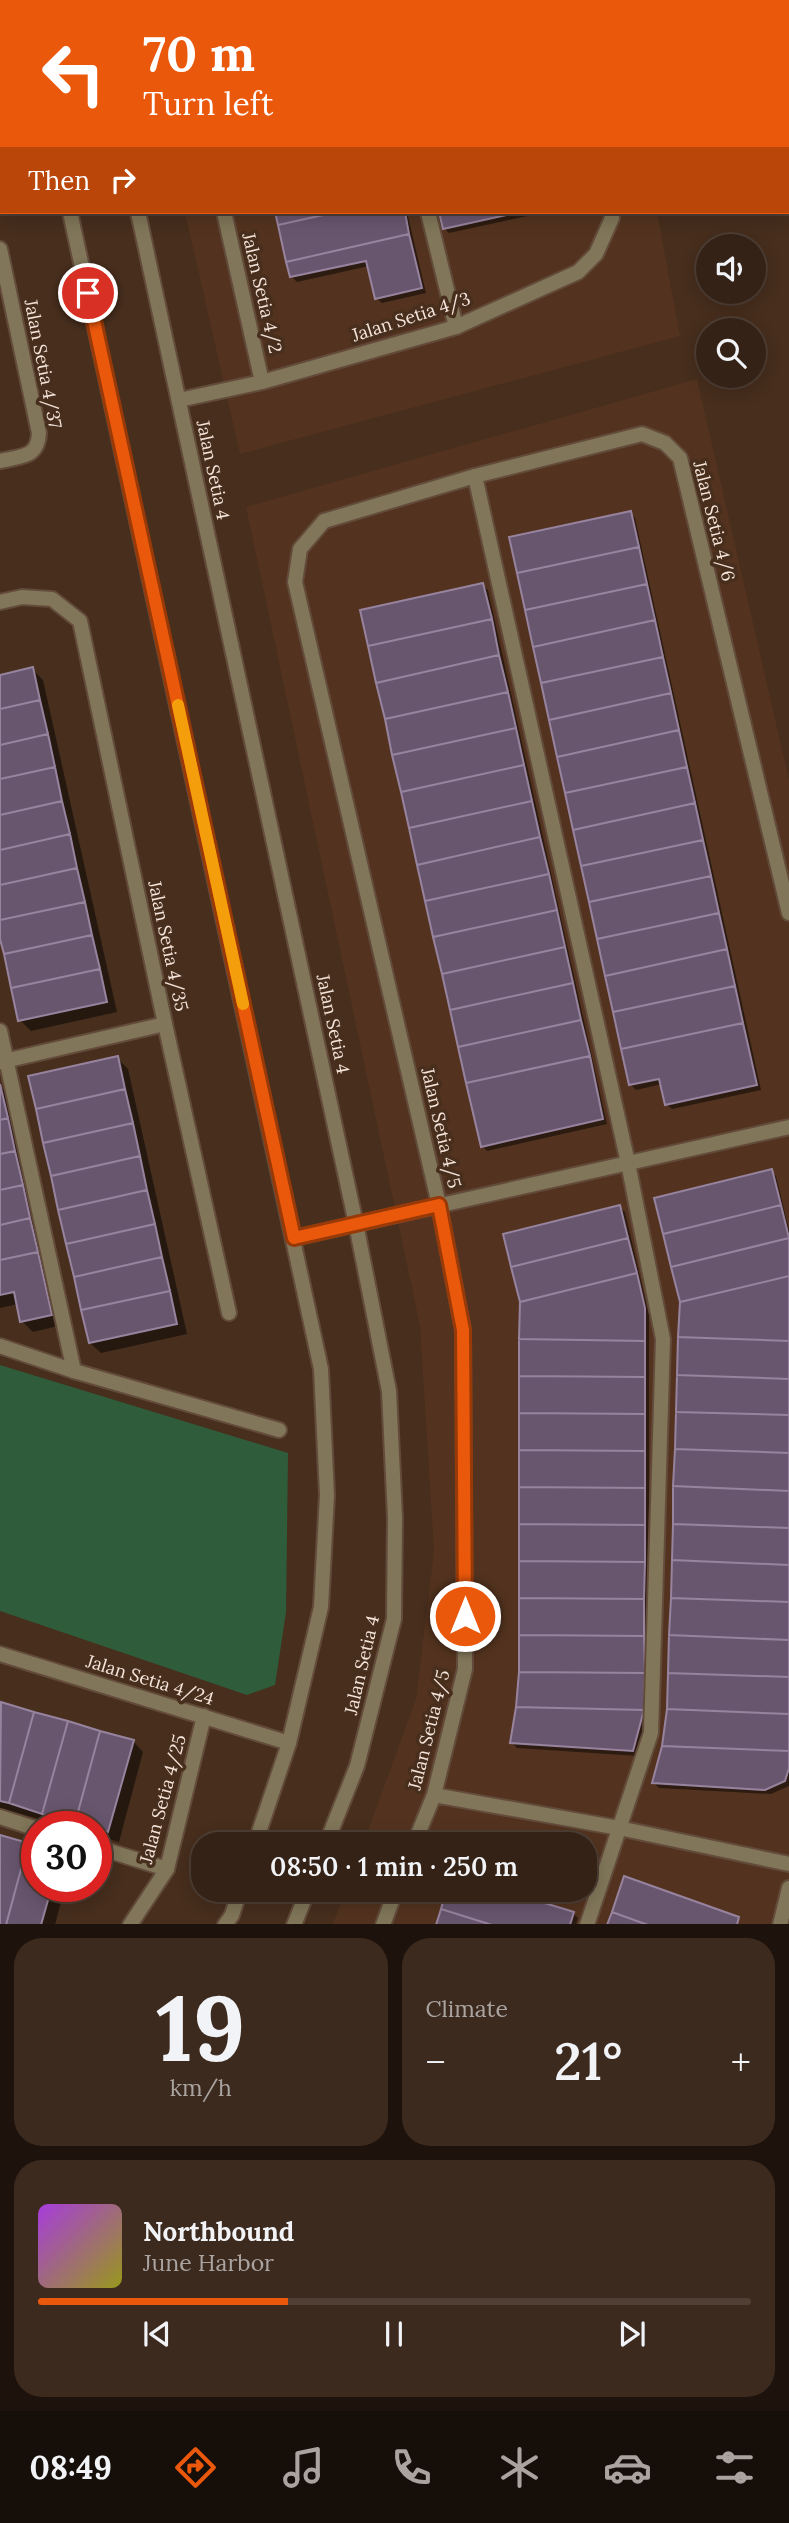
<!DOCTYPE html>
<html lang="en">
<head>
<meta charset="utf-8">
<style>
  :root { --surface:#352216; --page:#3d2a1f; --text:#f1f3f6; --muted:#aaa4a1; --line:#4f3f35; --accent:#ea580c }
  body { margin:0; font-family:Lora,serif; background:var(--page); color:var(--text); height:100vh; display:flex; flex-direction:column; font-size:26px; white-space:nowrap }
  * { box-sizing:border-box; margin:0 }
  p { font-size:23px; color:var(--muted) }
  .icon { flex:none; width:38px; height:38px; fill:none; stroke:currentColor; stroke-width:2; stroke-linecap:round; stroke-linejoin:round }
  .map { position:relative; height:1924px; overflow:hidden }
  .panel { display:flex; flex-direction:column; gap:14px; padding:14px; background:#1d130c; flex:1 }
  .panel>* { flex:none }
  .top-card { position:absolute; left:0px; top:0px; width:789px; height:214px; box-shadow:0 4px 18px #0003,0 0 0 2px var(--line); background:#ea580c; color:#fff; overflow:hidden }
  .controls { position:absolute; left:696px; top:234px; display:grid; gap:14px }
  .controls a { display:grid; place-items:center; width:70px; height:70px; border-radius:50%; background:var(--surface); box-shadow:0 4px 18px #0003,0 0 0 2px var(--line); font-size:35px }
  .speed { position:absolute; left:21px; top:1811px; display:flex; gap:14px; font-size:35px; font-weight:700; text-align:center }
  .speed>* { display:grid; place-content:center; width:91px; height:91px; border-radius:50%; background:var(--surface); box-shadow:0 4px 18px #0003,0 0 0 2px var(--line); line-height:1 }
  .speed .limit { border:10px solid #d22; background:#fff; color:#111 }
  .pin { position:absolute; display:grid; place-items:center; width:60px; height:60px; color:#fff; margin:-30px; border:4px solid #fff; border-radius:50%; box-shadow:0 2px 7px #0007 }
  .me { position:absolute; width:77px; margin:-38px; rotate:0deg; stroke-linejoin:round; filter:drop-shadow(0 0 5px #0008) }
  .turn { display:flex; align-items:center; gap:24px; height:147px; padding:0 28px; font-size:32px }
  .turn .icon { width:91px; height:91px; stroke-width:2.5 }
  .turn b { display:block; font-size:49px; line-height:60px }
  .then { display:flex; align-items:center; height:66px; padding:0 28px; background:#0003; gap:14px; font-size:26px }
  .big { font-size:52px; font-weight:600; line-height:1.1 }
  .panel .card { flex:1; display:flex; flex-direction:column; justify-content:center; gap:10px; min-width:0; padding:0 24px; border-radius:28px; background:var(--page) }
  .panel .dial { align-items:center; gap:0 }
  .dial b { font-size:91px; line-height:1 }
  .song { display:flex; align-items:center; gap:21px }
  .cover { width:84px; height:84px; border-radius:10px; background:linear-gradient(135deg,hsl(280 70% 55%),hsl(60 70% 35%)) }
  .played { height:7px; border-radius:4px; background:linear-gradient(90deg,var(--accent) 35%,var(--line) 35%) }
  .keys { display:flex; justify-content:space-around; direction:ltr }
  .heat { display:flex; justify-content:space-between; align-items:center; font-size:38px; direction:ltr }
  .panel .tiles { flex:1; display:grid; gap:14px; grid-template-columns:1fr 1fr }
  .card:last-child { grid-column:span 2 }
  .trip { position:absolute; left:191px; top:1832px; width:406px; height:70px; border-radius:28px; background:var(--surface); box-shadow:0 4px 18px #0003,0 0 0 2px var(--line); font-weight:600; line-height:70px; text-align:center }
  .menu { display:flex; height:112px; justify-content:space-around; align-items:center; background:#150e09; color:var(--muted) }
  .menu .icon { width:49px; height:49px }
  .menu .current { color:var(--accent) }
  .menu b { font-size:32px; color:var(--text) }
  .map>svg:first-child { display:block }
  .built { fill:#53331f }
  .green { fill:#2f5d3b }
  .shadow { fill:#0007 }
  .building { fill:#68566f; stroke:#97839e; stroke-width:2 }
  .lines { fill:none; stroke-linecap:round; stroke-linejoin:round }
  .service-casing { stroke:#634b3b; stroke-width:18 }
  .minor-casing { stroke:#634b3b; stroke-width:18 }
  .tertiary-casing { stroke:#634b3b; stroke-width:18 }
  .service { stroke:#817659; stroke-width:14 }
  .minor { stroke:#817659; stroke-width:14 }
  .tertiary { stroke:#817659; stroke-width:14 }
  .route-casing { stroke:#983908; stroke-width:18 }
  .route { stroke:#ea580c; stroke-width:12 }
  .slow { stroke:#f59e0b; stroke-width:12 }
  .labels { text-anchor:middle; stroke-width:7; stroke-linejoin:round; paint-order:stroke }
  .street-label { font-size:18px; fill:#f5e4da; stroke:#472e1d }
</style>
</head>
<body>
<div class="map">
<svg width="789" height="1925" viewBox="0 0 789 1925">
  <rect width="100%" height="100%" fill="#472e1d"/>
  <path class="built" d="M137 0H618V2H138Z
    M185 212H657L680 336 240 454Z
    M697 379 789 780V1924H333L346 1890H584V1844H363L416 1699 434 1551 420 1326 246 507Z"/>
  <path class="green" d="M0 1365 288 1453 286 1612 275 1685 247 1695 0 1611Z"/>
  <path class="shadow" d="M229 0H360V2H230Z
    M393 0H524V2H393Z
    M277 212H407L426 293 382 303 376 298 369 266 297 282 292 277Z
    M441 212H546L449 233 444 228Z
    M630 512 635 518 761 1090 672 1109 666 1104 662 1084 636 1090 631 1085Z
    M482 585 488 590 607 1124 487 1151 482 1146Z
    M32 669 43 680 117 1012 31 1031 20 1020 0 931V676Z
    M117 1058 128 1069 187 1334 101 1353 90 1343Z
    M0 1086 10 1097 62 1325 33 1332 22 1321 18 1304 0 1308Z
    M771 1171 776 1176 789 1230V1786L771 1794 659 1788 654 1783 663 1747Z
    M619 1207 625 1212 649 1315V1716L638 1756 517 1748 512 1743Z
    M0 1704 133 1741 143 1752 119 1842 96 1835V1827H68L0 1808Z
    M0 1837 37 1886H65L55 1925H0Z
    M448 1890H496L573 1913 578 1918 576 1925H438Z"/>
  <path class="building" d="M259 0H357V2H251Z
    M391 0H440L433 2Z
    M440 0H520L521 2H433Z
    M275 212H337L278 225Z
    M337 212H405L409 234 286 262 278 225Z
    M439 212H520L443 229Z
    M409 234 422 288 375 299 366 261 290 277 286 262Z
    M631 511 639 547 517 573 509 537Z
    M639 547 647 584 525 610 517 573Z
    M483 583 492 619 368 646 360 610Z
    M647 584 655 620 533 647 525 610Z
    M492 619 499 655 376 683 368 646Z
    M655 620 663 657 541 683 533 647Z
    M499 655 508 692 385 719 376 683Z
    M663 657 671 693 549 720 541 683Z
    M33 667 40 700 0 709V675Z
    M508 692 516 728 392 755 385 719Z
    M671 693 679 730 557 757 549 720Z
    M40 700 48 734 0 745V709Z
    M516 728 524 765 401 792 392 755Z
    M679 730 687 767 565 793 557 757Z
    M48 734 55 767 0 779V745Z
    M524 765 532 801 409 828 401 792Z
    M55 767 62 801 0 815V779Z
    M687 767 695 803 573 830 565 793Z
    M62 801 70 834 0 850V815Z
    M532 801 540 837 417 865 409 828Z
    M695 803 703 840 581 866 573 830Z
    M70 834 77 868 0 885V850Z
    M540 837 549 874 425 901 417 865Z
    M703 840 711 876 589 902 581 866Z
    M77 868 85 902 0 920V885Z
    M549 874 557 910 433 937 425 901Z
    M711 876 719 913 597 939 589 902Z
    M85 902 92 935 4 954 0 939V920Z
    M557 910 565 947 442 974 433 937Z
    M719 913 727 949 605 976 597 939Z
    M92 935 100 969 11 988 4 954Z
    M565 947 573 983 450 1010 442 974Z
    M727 949 735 986 613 1012 605 976Z
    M100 969 107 1002 18 1021 11 988Z
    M573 983 581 1020 458 1047 450 1010Z
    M735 986 743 1023 621 1049 613 1012Z
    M581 1020 590 1056 466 1083 458 1047Z
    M743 1023 757 1085 665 1105 659 1079 629 1085 621 1049Z
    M118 1056 125 1089 36 1109 28 1076Z
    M590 1056 603 1119 481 1147 466 1083Z
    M0 1084 8 1118 0 1120Z
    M125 1089 133 1123 43 1143 36 1109Z
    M8 1118 15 1151 0 1154V1120Z
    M133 1123 140 1156 51 1176 43 1143Z
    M15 1151 23 1185 0 1190V1154Z
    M140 1156 147 1190 58 1210 51 1176Z
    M772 1169 781 1205 663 1234 654 1198Z
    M23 1185 30 1218 0 1225V1190Z
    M147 1190 155 1224 66 1244 58 1210Z
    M620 1205 628 1238 511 1267 503 1234Z
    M781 1205 789 1238 671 1267 663 1234Z
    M30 1218 38 1252 0 1260V1225Z
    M155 1224 162 1257 74 1277 66 1244Z
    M628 1238 637 1273 520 1302 511 1267Z
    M789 1238V1276L680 1302 671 1267Z
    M38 1252 52 1315 20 1322 14 1292 0 1295V1260Z
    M162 1257 170 1291 81 1310 74 1277Z
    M637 1273 645 1308V1341L519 1339 520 1302Z
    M789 1276V1341L678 1337 680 1302Z
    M170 1291 177 1324 89 1343 81 1310Z
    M678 1337 789 1341V1379L677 1375Z
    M519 1339 645 1341V1377L519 1376Z
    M677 1375 789 1379V1415L676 1412Z
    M519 1376 645 1377V1414L519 1413Z
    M676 1412 789 1415V1453L675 1449Z
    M519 1413 645 1414V1451L519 1450Z
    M675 1449 789 1453V1491L673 1486Z
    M519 1450 645 1451V1488L519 1487Z
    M673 1486 789 1491V1528L673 1524Z
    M519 1487 645 1488V1525L519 1524Z
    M519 1524 645 1525V1562L519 1561Z
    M673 1524 789 1528V1565L672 1560Z
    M672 1560 789 1565V1602L671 1598Z
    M519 1561 645 1562 644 1599 519 1598Z
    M519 1598 644 1599V1636L519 1635Z
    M671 1598 789 1602V1640L669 1635Z
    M519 1635 644 1636 645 1673 519 1672Z
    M669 1635 789 1640V1677L668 1673Z
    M519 1672 645 1673 644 1710 516 1707Z
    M668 1673 789 1677V1714L667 1709Z
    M1 1702 34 1712 9 1803 0 1801Z
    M516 1707 644 1710 633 1751 510 1743Z
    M667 1709 789 1714V1751L662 1746Z
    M34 1712 68 1721 42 1814 9 1803Z
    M68 1721 100 1731 75 1823 42 1814Z
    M100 1731 134 1740 108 1832 75 1823Z
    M662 1746 789 1751V1768L785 1781 765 1790 652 1783Z
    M0 1835 28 1843 6 1925H0Z
    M28 1843 37 1845V1886H52L41 1925H6Z
    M624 1876 739 1917 737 1925H648L612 1912Z
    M446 1890H502L574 1912 570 1925H492L441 1909Z
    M441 1909 492 1925H436Z
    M612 1912 648 1925H607Z"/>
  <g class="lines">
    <g class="service-casing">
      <path id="service" d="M378 0V2
        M428 212 456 327
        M475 476 628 1163 663 1339 651 1733 587 1925
        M0 1031 74 1371
        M0 1062 165 1024
        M0 1817 37 1829
        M96 1847 167 1869"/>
    </g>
    <g class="minor-casing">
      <path id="minor" d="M176 0V2
        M565 0 566 2
        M224 212 262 382
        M0 249 39 433C38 458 21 456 0 461
        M179 400 262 382 456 327 578 272 596 254 612 218 611 212
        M0 602 22 597 52 599 80 621 165 1024 229 1313
        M294 1238 789 1127
        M0 1346 74 1371 279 1430
        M0 1654 289 1743
        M434 1795 619 1828 789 1864
        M414 1844 434 1795 465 1669 463 1330 439 1205 295 582 300 549 324 521 475 476 642 434 665 443 680 458 789 913
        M130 1925 167 1869 204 1716
        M383 1925 396 1890
        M780 1925 789 1888"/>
    </g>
    <g class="tertiary-casing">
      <path id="tertiary" d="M24 0V2
        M92 0 93 2
        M70 212 321 1369 327 1495 321 1607 289 1743 255 1844
        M138 212 356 1224 389 1391 395 1518 394 1619 357 1766 326 1844
        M225 1925 232 1915 240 1890
        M294 1925 308 1890"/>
    </g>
    <use href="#service" class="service"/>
    <use href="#minor" class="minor"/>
    <use href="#tertiary" class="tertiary"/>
  </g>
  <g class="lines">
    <g class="route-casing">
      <path id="route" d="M88 293 294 1238 439 1205 463 1330 465 1616"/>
    </g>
    <use href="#route" class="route"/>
    <path class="slow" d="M178 705 243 1004"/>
  </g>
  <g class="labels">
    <g class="street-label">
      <text transform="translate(262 293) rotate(77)" y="6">Jalan Setia 4/2</text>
      <text transform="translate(411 317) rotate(-18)" y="6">Jalan Setia 4/3</text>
      <text transform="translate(43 364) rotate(79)" y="6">Jalan Setia 4/37</text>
      <text transform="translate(213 470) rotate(78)" y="6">Jalan Setia 4</text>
      <text transform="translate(714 521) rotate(76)" y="6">Jalan Setia 4/6</text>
      <text transform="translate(168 946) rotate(78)" y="6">Jalan Setia 4/35</text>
      <text transform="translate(333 1024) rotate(78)" y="6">Jalan Setia 4</text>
      <text transform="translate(441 1128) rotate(77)" y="6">Jalan Setia 4/5</text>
      <text transform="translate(362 1665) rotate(-77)" y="6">Jalan Setia 4</text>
      <text transform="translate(150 1680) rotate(17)" y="6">Jalan Setia 4/24</text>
      <text transform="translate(429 1730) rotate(-76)" y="6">Jalan Setia 4/5</text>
      <text transform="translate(163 1799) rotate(-75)" y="6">Jalan Setia 4/25</text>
    </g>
  </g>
</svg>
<div class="controls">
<a><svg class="icon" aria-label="sound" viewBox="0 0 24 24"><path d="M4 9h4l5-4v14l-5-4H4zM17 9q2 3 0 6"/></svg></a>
<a><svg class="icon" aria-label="search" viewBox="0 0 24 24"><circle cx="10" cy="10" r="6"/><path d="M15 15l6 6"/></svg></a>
</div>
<div class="speed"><div class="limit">30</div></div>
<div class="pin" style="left:88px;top:293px;background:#d93025"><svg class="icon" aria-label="arrive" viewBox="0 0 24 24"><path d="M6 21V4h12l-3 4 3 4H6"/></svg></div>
<svg class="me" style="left:465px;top:1616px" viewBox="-20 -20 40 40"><circle r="17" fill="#ea580c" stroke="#fff" stroke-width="3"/><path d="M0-11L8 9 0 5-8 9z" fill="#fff"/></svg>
<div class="trip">08:50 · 1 min · 250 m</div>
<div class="top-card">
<div class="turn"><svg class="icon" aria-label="left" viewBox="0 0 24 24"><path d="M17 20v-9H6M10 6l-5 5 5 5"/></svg><div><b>70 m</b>Turn left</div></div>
<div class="then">Then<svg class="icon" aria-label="right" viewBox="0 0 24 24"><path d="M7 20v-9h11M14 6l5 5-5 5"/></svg></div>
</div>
</div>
<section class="panel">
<div class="tiles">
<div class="card dial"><b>19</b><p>km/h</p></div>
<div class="card"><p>Climate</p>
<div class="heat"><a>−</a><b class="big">21°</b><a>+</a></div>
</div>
<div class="card">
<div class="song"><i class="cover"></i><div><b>Northbound</b><p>June Harbor</p></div></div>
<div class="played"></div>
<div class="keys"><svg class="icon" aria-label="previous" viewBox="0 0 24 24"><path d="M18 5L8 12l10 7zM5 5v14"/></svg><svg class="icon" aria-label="pause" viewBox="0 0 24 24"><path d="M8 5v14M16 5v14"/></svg><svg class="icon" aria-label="next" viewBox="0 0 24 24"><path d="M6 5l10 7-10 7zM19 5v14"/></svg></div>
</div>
</div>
</section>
<nav class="menu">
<b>08:49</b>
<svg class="icon current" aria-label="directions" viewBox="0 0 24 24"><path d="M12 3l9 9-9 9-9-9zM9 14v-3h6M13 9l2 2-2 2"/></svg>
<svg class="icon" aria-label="music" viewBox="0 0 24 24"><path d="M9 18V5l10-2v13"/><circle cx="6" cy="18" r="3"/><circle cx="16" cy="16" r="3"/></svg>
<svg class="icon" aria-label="phone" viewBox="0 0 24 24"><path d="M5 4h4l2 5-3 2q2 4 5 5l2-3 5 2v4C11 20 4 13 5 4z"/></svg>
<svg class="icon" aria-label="climate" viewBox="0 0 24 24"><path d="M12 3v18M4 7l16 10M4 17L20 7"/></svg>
<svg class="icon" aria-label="car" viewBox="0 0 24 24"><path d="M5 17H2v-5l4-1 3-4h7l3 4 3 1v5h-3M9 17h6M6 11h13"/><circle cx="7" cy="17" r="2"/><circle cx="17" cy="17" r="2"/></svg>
<svg class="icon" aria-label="filters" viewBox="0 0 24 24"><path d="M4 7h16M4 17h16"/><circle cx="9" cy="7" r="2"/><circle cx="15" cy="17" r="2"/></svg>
</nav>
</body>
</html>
